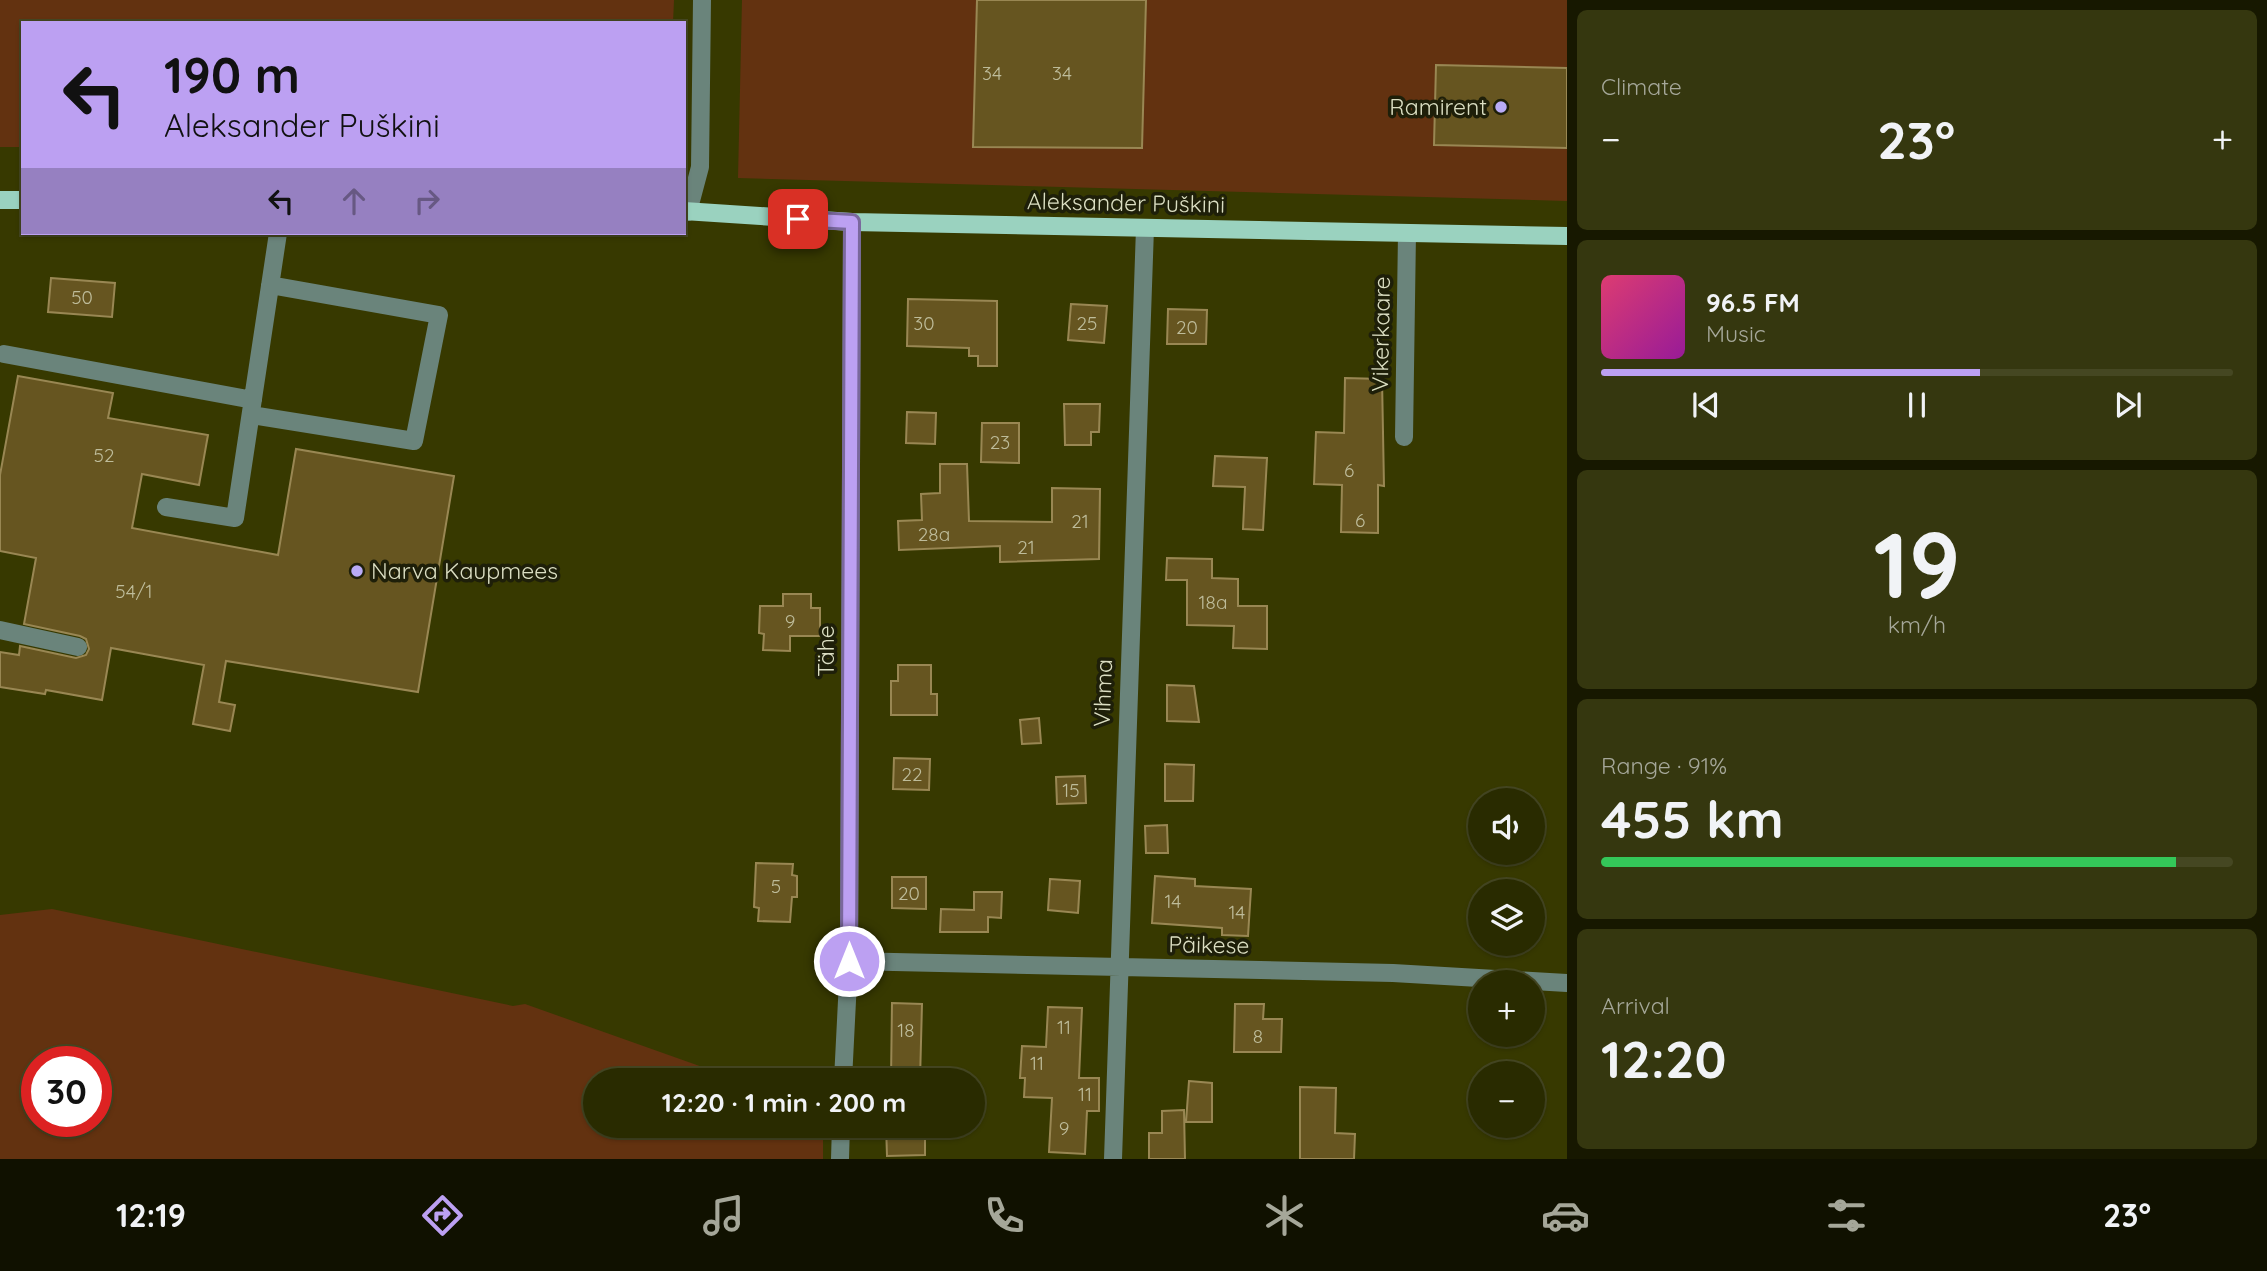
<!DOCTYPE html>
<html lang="en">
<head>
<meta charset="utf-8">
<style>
  :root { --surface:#292b00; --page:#35370f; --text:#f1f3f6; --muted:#a5a799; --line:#454722; --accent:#bca0f2 }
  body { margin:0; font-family:Quicksand,sans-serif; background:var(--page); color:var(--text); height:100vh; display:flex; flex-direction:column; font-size:26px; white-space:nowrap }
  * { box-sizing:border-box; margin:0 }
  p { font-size:23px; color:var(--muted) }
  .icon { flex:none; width:38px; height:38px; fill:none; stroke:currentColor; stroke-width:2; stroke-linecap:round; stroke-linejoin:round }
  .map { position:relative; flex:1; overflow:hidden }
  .details { display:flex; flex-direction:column; gap:10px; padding:10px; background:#171800; width:700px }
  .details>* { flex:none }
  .guide { position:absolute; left:21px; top:21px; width:665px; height:214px; border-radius:0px; box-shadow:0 2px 5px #0004,0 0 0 2px var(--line); background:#bca0f2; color:#111; overflow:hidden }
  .fabs { position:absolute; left:1468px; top:788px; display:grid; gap:14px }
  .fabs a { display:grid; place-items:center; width:77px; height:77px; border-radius:50%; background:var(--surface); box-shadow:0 2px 5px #0004,0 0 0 2px var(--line); font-size:35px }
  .speed { position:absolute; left:21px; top:1046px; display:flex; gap:14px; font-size:35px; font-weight:700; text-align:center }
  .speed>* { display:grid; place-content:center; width:91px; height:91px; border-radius:50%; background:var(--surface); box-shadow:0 2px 5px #0004,0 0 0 2px var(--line); line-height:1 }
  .speed .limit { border:10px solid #d22; background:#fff; color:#111 }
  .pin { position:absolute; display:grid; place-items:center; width:60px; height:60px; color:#fff; margin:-30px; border-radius:14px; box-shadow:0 4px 10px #0006 }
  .me { position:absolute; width:77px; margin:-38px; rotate:0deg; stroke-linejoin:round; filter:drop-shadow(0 0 5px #0008) }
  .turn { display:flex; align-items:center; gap:24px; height:147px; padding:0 28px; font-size:32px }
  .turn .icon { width:91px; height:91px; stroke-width:2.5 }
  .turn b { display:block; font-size:49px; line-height:60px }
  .lanes { display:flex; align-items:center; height:66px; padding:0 28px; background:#0003; justify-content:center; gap:35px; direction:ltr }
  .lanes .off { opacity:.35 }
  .big { font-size:52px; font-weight:800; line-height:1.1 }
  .details .widget { flex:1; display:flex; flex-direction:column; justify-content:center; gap:10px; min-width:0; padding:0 24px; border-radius:10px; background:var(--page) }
  .details .dial { align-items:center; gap:0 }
  .dial b { font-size:91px; line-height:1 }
  .song { display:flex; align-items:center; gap:21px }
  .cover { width:84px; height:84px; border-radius:10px; background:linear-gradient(135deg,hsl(340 70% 55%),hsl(300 70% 35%)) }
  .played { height:7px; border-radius:4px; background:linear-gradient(90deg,var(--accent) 60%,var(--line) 60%) }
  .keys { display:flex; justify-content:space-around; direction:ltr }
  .heat { display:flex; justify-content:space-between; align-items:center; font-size:38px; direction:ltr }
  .charge { height:10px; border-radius:5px; background:linear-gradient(90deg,#34c759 91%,var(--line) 0) }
  .trip { position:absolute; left:583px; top:1068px; width:402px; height:70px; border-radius:35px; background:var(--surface); box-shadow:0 2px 5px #0004,0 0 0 2px var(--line); font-weight:800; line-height:70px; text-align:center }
  .tab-bar { display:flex; height:112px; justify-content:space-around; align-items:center; background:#101100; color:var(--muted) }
  .tab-bar .icon { width:49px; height:49px }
  .tab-bar .current { color:var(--accent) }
  .tab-bar b { font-size:32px; color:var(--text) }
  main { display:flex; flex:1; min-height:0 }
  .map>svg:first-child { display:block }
  .green { fill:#633210; fill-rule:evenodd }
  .building { fill:#665520; stroke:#998753; stroke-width:2 }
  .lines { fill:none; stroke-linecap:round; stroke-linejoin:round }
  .minor { stroke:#6a847b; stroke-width:18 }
  .major { stroke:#9ad2bf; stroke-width:18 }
  .route-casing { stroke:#7a689d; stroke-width:18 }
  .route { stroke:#bca0f2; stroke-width:12 }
  .poi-dot { fill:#b9abf7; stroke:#1e1f09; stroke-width:2.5 }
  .labels { text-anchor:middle; stroke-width:7; stroke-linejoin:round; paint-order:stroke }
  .number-label { font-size:19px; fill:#bebc9a }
  .poi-label { font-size:23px; fill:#dbdec2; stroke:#1e1f09; text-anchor:end }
  .street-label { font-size:23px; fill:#dbdec2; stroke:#1e1f09 }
</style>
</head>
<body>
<main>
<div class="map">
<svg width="1567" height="1159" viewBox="0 0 1567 1159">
  <rect width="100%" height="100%" fill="#373900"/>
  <path class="green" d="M0 0H674L673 23H23V147H0Z
    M742 0H1567V201L738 178Z
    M52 909 513 1006 525 1004 739 1080H595V1125H823V1159H0V915ZM37 1062H96V1122H37Z"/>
  <path class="building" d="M977 0H1146L1142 148 973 147Z
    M1436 65 1567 68V148L1434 145Z
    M51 278 115 283 112 317 48 312Z
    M908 299 997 301V366H978V356H969V348L907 346Z
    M1071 304 1107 306 1104 343 1068 340Z
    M1168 309 1207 310 1206 344H1167Z
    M18 376 113 393 108 418 208 435 199 485 142 474 132 528 278 555 296 449 454 476 418 692 226 661 219 702 235 705 230 731 193 724 204 665 111 648 102 700 46 690 45 694 0 687V652L19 655 20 646 76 658 86 655 89 649 86 639 80 636 24 624 36 558 0 551V475Z
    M1345 378 1382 379 1384 486 1378 485V533L1341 532 1342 485 1314 484 1316 432 1344 433Z
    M1064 404H1100L1099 432H1091V445H1065Z
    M907 412 936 413 935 444 906 443Z
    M982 423H1019V463L981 462Z
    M1215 456 1267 458 1263 530 1243 529 1245 487 1213 486Z
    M940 464H967L969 521 1052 522V488L1100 489 1099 559 1000 562V546L899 550 898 521 922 520 921 494 940 493Z
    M1167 558 1212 559V578L1238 579V606H1267V649L1233 648 1234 626 1187 625V580H1166Z
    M783 594H811V608H820V636H790V651L763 650 764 634 759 633 760 606H783Z
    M898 665H931V694H937V715H891V681H898Z
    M1167 685 1194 686 1199 722 1167 721Z
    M1039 718 1041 743 1022 744 1020 720Z
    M894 758 930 759 929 790 893 789Z
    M1165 764 1194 765 1193 801H1165Z
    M1085 776 1086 803 1057 804 1056 777Z
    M1167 825 1168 853H1146L1145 826Z
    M756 863 793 864 792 875 797 876V897H792L790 922 758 921 759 908 754 907Z
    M1155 876 1195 879V886L1251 889 1248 936 1222 935V928L1152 923Z
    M892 877H926V909L892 908Z
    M1050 879 1080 881 1078 913 1048 910Z
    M974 892H1002L1001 918 988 917V932H940L941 909 974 910Z
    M892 1003 922 1004 920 1080H891Z
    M1235 1004H1264L1263 1019H1282L1281 1052H1234Z
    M1048 1007 1082 1008 1079 1078H1099V1111H1087L1085 1154 1049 1152 1052 1098 1024 1097 1025 1078H1020L1022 1046 1046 1047Z
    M1189 1081 1212 1083V1122H1186Z
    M1300 1087 1336 1088 1335 1133 1355 1134 1354 1159H1300Z
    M1184 1110 1185 1159H1149V1133H1162V1111Z
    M886 1125H925V1155L887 1156Z"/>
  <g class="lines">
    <path class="minor" d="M688 212 700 167 702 0
      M4 354 253 400
      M251 415 414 441 439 315 270 285
      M1404 437 1407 233
      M166 507 235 518 278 233
      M0 630 78 647
      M849 961 1393 973 1567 983
      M843 1080 849 961 852 222
      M840 1159 841 1125
      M1113 1159 1145 228"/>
    <path class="major" d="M0 200H23
      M684 211 852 222 1567 236"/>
  </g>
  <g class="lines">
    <g class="route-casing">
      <path id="route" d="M798 219 852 222 849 961"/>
    </g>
    <use href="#route" class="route"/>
  </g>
  <g class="poi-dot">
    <circle cx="1501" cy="107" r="7"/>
    <circle cx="357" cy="571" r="7"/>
  </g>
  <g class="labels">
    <g class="number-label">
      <text x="992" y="80">34</text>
      <text x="1062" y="80">34</text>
      <text x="82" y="304">50</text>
      <text x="924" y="330">30</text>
      <text x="1087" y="330">25</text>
      <text x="1187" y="334">20</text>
      <text x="1000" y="449">23</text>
      <text x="104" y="462">52</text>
      <text x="1349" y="477">6</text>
      <text x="1360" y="527">6</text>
      <text x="1080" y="528">21</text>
      <text x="934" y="541">28a</text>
      <text x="1026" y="554">21</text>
      <text x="134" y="598">54/1</text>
      <text x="1213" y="609">18a</text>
      <text x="790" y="628">9</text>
      <text x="912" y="781">22</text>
      <text x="1071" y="797">15</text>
      <text x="776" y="893">5</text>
      <text x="909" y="900">20</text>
      <text x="1173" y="908">14</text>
      <text x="1237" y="919">14</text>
      <text x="1064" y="1034">11</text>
      <text x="906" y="1037">18</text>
      <text x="1258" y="1043">8</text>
      <text x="1037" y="1070">11</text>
      <text x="1085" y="1101">11</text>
      <text x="1064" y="1135">9</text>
    </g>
    <g class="poi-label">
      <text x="1487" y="115">Ramirent</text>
      <text x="371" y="579" text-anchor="start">Narva Kaupmees</text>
    </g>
    <g class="street-label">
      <text transform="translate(1126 203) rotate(1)" y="8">Aleksander Puškini</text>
      <text transform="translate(1381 334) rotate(-89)" y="8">Vikerkaare</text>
      <text transform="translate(826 651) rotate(-90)" y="8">Tähe</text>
      <text transform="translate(1103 693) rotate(-88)" y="8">Vihma</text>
      <text transform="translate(1209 945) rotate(1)" y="8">Päikese</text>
    </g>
  </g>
</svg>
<div class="fabs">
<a><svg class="icon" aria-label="sound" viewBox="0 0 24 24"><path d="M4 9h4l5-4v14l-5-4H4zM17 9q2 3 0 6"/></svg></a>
<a><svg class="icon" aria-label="layers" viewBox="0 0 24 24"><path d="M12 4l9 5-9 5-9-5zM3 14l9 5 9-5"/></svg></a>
<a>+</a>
<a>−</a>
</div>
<div class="speed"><div class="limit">30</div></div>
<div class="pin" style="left:798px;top:219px;background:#d93025"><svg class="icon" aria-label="arrive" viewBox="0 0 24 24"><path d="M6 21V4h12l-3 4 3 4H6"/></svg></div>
<svg class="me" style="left:849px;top:961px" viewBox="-20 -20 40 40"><circle r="17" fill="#bca0f2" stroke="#fff" stroke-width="3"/><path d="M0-11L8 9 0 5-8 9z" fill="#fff"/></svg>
<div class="trip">12:20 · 1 min · 200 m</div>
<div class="guide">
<div class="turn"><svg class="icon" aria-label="left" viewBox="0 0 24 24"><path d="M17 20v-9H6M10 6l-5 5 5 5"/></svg><div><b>190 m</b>Aleksander Puškini</div></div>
<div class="lanes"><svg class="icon" aria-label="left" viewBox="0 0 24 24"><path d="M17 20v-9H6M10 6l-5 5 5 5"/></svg><svg class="icon off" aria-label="ahead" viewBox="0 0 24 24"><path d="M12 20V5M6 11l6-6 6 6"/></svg><svg class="icon off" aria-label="right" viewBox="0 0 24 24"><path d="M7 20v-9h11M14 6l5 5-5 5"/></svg></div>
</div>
</div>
<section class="details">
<div class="widget"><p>Climate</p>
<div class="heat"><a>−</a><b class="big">23°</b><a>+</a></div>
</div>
<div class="widget">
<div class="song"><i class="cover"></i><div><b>96.5 FM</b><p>Music</p></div></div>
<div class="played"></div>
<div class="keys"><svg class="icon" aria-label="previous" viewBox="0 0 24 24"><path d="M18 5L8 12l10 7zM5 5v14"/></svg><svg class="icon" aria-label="pause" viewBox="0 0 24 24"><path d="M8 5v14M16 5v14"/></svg><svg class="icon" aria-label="next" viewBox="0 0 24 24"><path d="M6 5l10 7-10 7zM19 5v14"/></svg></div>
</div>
<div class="widget dial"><b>19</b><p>km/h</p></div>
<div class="widget"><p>Range · 91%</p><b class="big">455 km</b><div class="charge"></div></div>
<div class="widget"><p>Arrival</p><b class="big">12:20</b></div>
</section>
</main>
<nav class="tab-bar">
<b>12:19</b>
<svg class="icon current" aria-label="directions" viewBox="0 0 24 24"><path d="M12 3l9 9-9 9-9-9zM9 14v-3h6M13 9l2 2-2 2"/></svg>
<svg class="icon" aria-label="music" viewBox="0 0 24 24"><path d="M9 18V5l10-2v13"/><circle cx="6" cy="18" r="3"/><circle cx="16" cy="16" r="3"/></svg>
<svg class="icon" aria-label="phone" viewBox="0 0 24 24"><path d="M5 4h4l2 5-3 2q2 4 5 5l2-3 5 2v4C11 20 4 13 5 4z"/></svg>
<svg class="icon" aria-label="climate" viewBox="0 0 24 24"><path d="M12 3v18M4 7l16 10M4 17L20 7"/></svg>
<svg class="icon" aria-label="car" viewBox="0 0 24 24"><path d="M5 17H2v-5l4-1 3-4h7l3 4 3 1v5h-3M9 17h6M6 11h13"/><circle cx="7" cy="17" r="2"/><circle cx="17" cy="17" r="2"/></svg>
<svg class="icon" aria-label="filters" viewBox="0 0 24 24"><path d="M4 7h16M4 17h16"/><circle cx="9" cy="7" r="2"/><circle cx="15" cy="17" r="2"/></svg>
<b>23°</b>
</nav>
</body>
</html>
